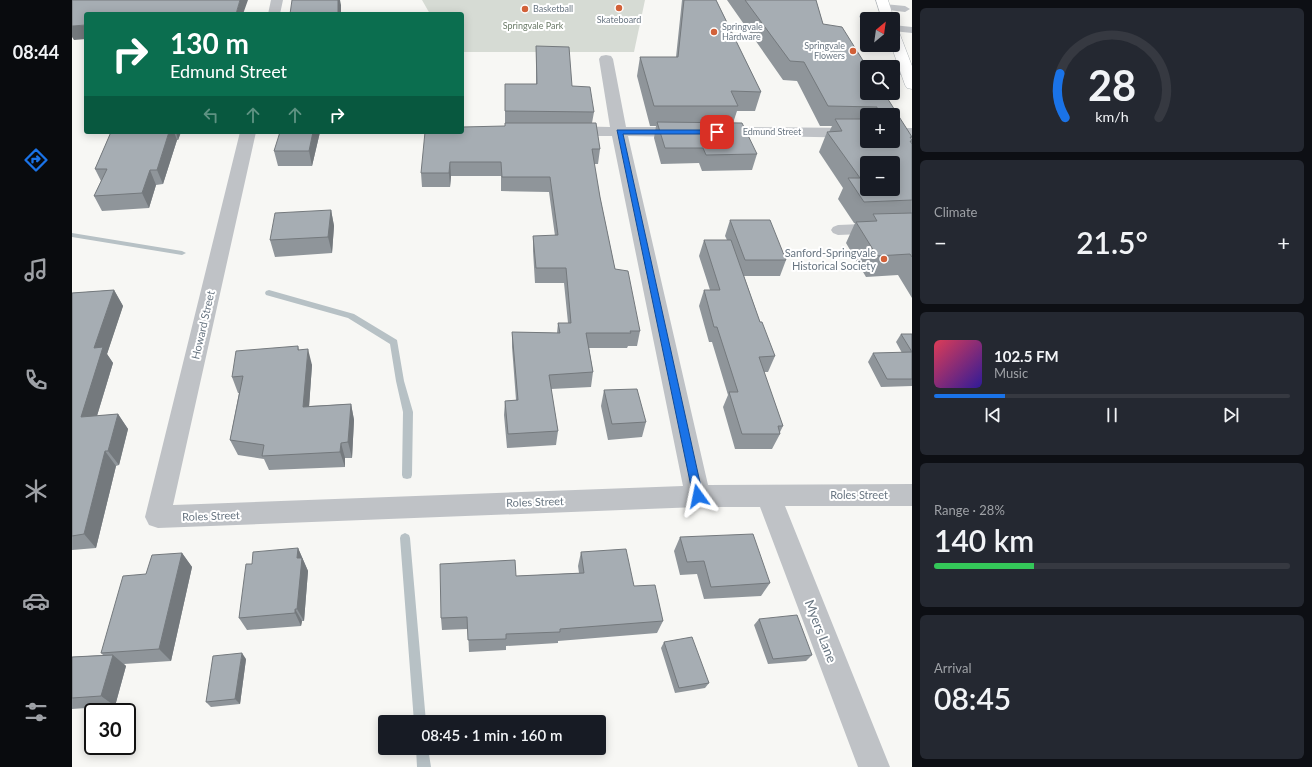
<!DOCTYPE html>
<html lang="en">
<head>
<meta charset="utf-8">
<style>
  :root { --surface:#171b24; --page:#242831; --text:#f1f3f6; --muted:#9ea1a6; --line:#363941; --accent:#1a73e8 }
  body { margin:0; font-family:Lato,sans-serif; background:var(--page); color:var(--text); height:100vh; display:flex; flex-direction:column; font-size:15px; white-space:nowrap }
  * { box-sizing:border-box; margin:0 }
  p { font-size:13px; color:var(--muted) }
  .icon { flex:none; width:22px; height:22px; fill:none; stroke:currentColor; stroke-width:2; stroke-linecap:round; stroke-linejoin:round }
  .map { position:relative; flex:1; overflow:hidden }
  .details { display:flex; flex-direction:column; gap:8px; padding:8px; background:#0d0f14; width:400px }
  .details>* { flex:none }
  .top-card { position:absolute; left:12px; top:12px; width:380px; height:122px; border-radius:4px; box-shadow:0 2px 10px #0003; background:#0b6e4f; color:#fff; overflow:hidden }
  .needle { width:26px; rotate:29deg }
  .buttons { position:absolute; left:788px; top:12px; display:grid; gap:8px }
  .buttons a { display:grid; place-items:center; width:40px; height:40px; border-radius:4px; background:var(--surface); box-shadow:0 2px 10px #0003; font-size:20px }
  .speed { position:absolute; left:12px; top:703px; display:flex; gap:8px; font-size:20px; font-weight:700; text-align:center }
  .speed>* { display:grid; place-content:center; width:52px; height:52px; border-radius:50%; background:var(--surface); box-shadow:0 2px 10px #0003; line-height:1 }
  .speed .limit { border:2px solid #111; border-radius:6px; background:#fff; color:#111 }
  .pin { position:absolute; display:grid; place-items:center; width:34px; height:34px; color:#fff; margin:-17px; border-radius:8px; box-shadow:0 2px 6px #0006 }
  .me { position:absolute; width:44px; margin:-22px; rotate:348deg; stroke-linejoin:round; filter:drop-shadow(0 0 3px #0008) }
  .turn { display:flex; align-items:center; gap:14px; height:84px; padding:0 20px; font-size:18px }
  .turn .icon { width:52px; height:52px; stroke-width:2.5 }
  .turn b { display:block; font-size:28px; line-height:34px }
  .lanes { display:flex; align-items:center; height:38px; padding:0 20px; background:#0003; justify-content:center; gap:20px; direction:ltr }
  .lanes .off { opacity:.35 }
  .big { font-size:30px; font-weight:600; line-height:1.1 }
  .details .tile { flex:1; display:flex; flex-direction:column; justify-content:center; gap:6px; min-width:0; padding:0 14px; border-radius:6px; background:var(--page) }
  .details .dial { align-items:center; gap:0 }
  .dial svg { height:104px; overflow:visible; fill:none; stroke:var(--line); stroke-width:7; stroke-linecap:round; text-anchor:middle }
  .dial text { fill:var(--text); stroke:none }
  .song { display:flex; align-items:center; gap:12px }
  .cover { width:48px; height:48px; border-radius:6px; background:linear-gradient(135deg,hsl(350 70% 55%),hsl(250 70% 35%)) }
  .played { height:4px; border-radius:2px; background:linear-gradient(90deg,var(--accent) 20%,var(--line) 20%) }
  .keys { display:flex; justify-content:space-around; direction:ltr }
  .heat { display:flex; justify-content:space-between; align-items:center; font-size:22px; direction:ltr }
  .charge { height:6px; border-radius:3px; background:linear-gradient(90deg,#34c759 28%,var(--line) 0) }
  .trip { position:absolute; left:306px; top:715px; width:228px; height:40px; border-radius:4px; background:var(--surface); box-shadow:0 2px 10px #0003; font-weight:600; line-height:40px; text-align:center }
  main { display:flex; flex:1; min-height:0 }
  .tab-bar { display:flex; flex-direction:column; width:72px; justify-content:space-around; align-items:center; background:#090b0e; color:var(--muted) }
  .tab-bar .icon { width:28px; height:28px }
  .tab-bar .active { color:var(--accent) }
  .tab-bar b { font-size:18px; color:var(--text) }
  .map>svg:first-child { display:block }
  .green { fill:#d6dbd4 }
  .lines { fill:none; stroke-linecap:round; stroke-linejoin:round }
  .stream { fill:#b7c1c5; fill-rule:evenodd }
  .secondary-casing { stroke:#b1b6ba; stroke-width:1 }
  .lane { fill:#bfc2c6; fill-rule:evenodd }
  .street { fill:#bfc2c6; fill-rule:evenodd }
  .secondary { fill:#fff; fill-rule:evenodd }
  .wall { fill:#8f959a; fill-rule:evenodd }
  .shaded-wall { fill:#74797d }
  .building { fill:#a6adb3; stroke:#74797d; fill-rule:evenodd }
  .route { fill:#1a73e8; stroke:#114b97 }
  .poi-dot { fill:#d26139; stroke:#fff; stroke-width:1.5 }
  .labels { text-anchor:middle; stroke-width:4; stroke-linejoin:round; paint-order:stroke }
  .far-poi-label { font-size:9px; fill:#697682; stroke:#fff; text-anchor:start }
  .far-park-label { font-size:9px; fill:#6a7a67; stroke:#fff }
  .far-street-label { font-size:9px; fill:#697682; stroke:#fff }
  .poi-label { font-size:11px; fill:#697682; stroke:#fff; text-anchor:end }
  .street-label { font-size:11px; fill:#697682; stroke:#fff }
  .near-street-label { font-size:13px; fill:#697682; stroke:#fff }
</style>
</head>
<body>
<main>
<nav class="tab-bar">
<b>08:44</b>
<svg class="icon active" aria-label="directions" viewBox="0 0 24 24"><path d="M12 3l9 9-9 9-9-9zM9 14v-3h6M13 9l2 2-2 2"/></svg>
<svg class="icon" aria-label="music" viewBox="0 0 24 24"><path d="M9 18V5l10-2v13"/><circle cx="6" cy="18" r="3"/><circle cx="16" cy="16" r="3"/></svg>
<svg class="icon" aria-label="phone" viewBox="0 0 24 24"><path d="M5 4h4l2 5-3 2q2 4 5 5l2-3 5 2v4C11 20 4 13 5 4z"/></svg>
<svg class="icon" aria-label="climate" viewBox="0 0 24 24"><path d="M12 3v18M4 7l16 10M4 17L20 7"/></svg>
<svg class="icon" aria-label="car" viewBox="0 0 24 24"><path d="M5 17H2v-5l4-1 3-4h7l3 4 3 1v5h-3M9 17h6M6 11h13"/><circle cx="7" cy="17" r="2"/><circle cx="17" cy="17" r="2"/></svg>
<svg class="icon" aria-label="filters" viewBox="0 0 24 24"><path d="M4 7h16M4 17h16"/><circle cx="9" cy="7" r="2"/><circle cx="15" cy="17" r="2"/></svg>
</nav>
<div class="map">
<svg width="840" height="767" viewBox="0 0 840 767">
  <rect width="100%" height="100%" fill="#f7f7f4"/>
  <path class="green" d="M350 0H573L562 52H390V14H358Z"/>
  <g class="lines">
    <path class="stream" d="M0 233 110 251 114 253 110 255 0 237Z
      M197 290 282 314 325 340 332 381 341 412 340 475 339 478 335 479 331 478 330 475 331 412 324 381 318 344 276 318 194 295 193 293 194 291Z
      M333 533 337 535 338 538 354 722H342L328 538 329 535Z
      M344 748H356L359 767H345Z"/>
    <g class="secondary-casing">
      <path id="secondary" d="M804 0H816L822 19 821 21V19H810Z
        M821 28 827 32 840 66V89L835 88 833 85 819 45H821Z"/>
    </g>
    <path class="lane" d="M812 4 833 6 838 9 833 12 808 9 807 7Z
      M792 13 816 15 821 18H788L787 16Z
      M821 25 840 27V33L821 31Z
      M821 68 839 71 840 74 835 76 821 74Z
      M840 222V232L766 235 761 233 759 230 761 227 766 225Z"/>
    <path class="street" d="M199 0H211L208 14H196Z
      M534 55 539 56 541 59 554 127H613L618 129 621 132 618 135 613 137 556 136 636 485 840 484V506H713L818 767H786L688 507H626L86 528 77 525 73 517 168 132H184L101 505 611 486 540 136H495L490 134 487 131 490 128 495 126 538 127 527 59 529 56Z
      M645 127 795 128V138L640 135 637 132 640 129Z
      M821 128H840V138H821Z"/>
    <use href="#secondary" class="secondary"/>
  </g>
  <path class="wall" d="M610 0H644L689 92 683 111H665L661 123 685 154 680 170 630 171 627 163 589 164 582 138 584 126H578L565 76 568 57H604Z
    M655 0H744L751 24 840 137 839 139 840 140V298L826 275 794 277 774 243 783 223H782L766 199 771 188 747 152 755 132H757L760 126H748L725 81 711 80ZM795 115H821L795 141Z
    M464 46 522 112 520 123 528 149 526 164H522L528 197 543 269 568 331 565 346H556L555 348H517L521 372 519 387 479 389 486 431 484 445 435 448 432 415 433 401 444 400 440 347V332L485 333 486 323H496L492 283H463L461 251V236H483L477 192 429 191V176H379L378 187H350L349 173 433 126V84H464Z
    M39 132H113H109L106 140H105L91 184 84 185 77 208 30 211 22 196 29 181 23 169Z
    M248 132 240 166H206L202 151Z
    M259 210 262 226 260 253 203 257 198 240Z
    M658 220 714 260 708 276H672L688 322 703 356 696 372H692L711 426 708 432V434L700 449H663L651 407 656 395 640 342H637L627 306 632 290H638L627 256 632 240H655L653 236Z
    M42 290 51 306 35 354 41 363 25 416 46 414 56 429 47 465 44 466 24 548 0 550V293Z
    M829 334H840V386L809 387 796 362 801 353H830L824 342Z
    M226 346 227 350 240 365 237 406 279 404 282 420 280 458H273V467L197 470 192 459 166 455 158 440 167 393H166L160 377Z
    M532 390 574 422 570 437 536 440 529 406Z
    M608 537 698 583 689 596 632 599 625 574 608 575 602 551Z
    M226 548 236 571 232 621H230L229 626 175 630 167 618 180 564Z
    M509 552 562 586 591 621 585 633 486 641V643L434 646V650L397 652 396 629 370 630 369 618 444 576 507 573 506 566Z
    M110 553 120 567 99 661 52 664 54 666 43 706 0 709V657L31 655 29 653 74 574Z
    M687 619 740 655 734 661 696 664 682 625Z
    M592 642 637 683 633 688 603 693 589 648Z
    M174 659 168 704 139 707 134 702Z"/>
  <path class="shaded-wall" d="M168 0H176L171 14H164Z
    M266 0H268L269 5V14H266Z
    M14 25V39L2 40 0 37V26Z
    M97 132H102L105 140 91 184 85 170Z
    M104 132H109L106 140Z
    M241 132H248L240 166 237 151Z
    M378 162 379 176 378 187 377 173Z
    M78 170 84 185 77 208 70 193Z
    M259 210 262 226 260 253 256 237Z
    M42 290 51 306 35 354 41 363 20 432 9 417 22 348Z
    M236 349 240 365 236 422 231 407Z
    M279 404 282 420 280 458 276 442Z
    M46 414 56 429 47 465 36 451Z
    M269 443 273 458V467L268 452Z
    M33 451 44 466 24 548 12 534Z
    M226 548 236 571 232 621 225 609V558Z
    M110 553 120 567 99 661 87 649Z
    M223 609 230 621 229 626 223 613Z
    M170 653 174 659 168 704 163 699Z
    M41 655 54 666 43 706 29 696Z"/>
  <path class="building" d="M0 0H168L164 14H14V25L0 26Z
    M220 0H266V14H218Z
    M612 0H644L689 92 659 91 666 106H582L568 57H606Z
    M673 0H744L751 24 770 27 795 67V93H812L840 137H838L840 140V141H838L840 144V200L792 202 776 178H788L755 132 770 131 763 119H795V141H821V115H805V107L756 106 732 62 718 61ZM795 163H821V189H795Z
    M464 46 497 47 500 86 518 87 522 112 433 111V84H465Z
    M585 122 670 123 685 154 634 155 631 148H593Z
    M433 123H524L528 149H520L528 197 543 269 556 271 568 331H558L559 333H514L521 372 477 375 486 431 436 434 433 401 446 400 440 332 488 333 486 323H499L494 268H464L461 236 486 235 478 177H430L429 162H378L377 173H349L353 132H390V127L433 126Z
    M39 132H97L85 170H78L70 193 22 196 35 169H23Z
    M208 132H241L237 151H202Z
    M259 210 256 237 198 240 203 213Z
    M840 213V257L838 254 805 256 784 222 805 221 801 214Z
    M658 220H698L714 260H673Z
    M632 240H659L688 322H690L703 356 687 357 711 426H706L708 434H670L657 392H666L645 327H642L632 290H648Z
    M42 290 22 348 31 347 9 417 46 414 36 451H33L12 534 0 536V293Z
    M829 334H840V379H815L801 353 840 352Z
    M226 346V350L236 349 231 407 279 404 276 442 269 443 268 452 190 456 192 445 158 440 171 376 160 377 164 351Z
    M565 389 574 422 540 424 532 390Z
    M681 534 698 583 639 587 632 561 615 562 608 537Z
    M226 548 225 558H230L225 609H223V613L167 618 174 564H180L181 552Z
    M554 549 562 586 583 585 591 621 488 629V632L434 634V639L396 640 395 617 369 618 368 564 443 560 444 576 512 573 509 552Z
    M110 553 87 649 29 653 51 576 74 574 80 555Z
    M725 615 740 655 701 659 687 619Z
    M620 637 637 683 607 688 592 642Z
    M170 653 163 699 134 702 141 656Z
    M41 655 29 696 0 698V657Z"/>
  <path class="route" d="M545 130H645L648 132 645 134H551L631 496 630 499H622L621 496Z"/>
  <g class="poi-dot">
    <circle cx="547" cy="8" r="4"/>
    <circle cx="453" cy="9" r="4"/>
    <circle cx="642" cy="32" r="4"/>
    <circle cx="781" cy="51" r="4"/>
    <circle cx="812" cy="259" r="4"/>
  </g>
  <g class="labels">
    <g class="far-poi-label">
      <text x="461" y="12">Basketball</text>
      <text x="547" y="23" text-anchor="middle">Skateboard</text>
      <text x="650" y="30">Springvale<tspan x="650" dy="10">Hardware</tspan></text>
      <text x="773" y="49" text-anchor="end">Springvale<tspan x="773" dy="10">Flowers</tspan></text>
    </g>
    <g class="far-park-label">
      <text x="461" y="29">Springvale Park</text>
    </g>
    <g class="far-street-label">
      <text x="700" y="135">Edmund Street</text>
    </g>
    <g class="poi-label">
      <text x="804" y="257">Sanford-Springvale<tspan x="804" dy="13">Historical Society</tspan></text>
    </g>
    <g class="street-label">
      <text transform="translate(131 325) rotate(-77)" y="4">Howard Street</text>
      <text x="787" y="499">Roles Street</text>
      <text transform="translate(463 502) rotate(-2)" y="4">Roles Street</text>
      <text transform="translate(139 516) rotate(-2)" y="4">Roles Street</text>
    </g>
    <g class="near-street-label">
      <text transform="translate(749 631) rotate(69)" y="5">Myers Lane</text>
    </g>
  </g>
</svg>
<div class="buttons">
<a><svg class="needle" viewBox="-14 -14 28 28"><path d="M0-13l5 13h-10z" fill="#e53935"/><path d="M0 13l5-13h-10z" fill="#9ea1a6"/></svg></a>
<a><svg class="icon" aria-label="search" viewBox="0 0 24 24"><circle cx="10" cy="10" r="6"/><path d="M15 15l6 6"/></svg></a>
<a>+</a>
<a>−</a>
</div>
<div class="speed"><div class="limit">30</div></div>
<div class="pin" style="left:645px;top:132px;background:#d93025"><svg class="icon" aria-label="arrive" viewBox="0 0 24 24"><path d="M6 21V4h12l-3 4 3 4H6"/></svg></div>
<svg class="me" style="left:626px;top:496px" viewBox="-20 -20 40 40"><path d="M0-17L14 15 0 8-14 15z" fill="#1a73e8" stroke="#fff" stroke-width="4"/></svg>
<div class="trip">08:45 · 1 min · 160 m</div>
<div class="top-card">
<div class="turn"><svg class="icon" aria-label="right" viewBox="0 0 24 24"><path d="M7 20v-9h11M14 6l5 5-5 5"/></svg><div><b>130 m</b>Edmund Street</div></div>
<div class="lanes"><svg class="icon off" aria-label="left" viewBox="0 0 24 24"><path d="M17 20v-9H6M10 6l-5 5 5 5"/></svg><svg class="icon off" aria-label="ahead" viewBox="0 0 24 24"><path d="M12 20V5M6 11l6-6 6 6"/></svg><svg class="icon off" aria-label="ahead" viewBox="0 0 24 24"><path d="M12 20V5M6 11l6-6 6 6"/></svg><svg class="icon" aria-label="right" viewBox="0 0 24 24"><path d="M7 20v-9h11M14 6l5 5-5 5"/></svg></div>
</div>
</div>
<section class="details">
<div class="tile dial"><svg viewBox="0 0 100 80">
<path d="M14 69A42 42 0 1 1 86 69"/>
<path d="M14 69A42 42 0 0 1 10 35" stroke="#1a73e8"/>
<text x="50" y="56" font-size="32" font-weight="700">28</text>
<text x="50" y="72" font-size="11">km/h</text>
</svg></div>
<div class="tile"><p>Climate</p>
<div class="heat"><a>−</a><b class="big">21.5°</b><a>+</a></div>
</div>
<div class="tile">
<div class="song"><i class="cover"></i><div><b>102.5 FM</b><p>Music</p></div></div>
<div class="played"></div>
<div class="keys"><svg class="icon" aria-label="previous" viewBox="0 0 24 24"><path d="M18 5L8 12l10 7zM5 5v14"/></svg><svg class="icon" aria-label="pause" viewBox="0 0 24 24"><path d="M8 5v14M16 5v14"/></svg><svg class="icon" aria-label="next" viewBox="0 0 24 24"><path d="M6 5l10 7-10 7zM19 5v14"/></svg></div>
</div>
<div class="tile"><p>Range · 28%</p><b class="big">140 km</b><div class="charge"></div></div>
<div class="tile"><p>Arrival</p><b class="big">08:45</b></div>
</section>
</main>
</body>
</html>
